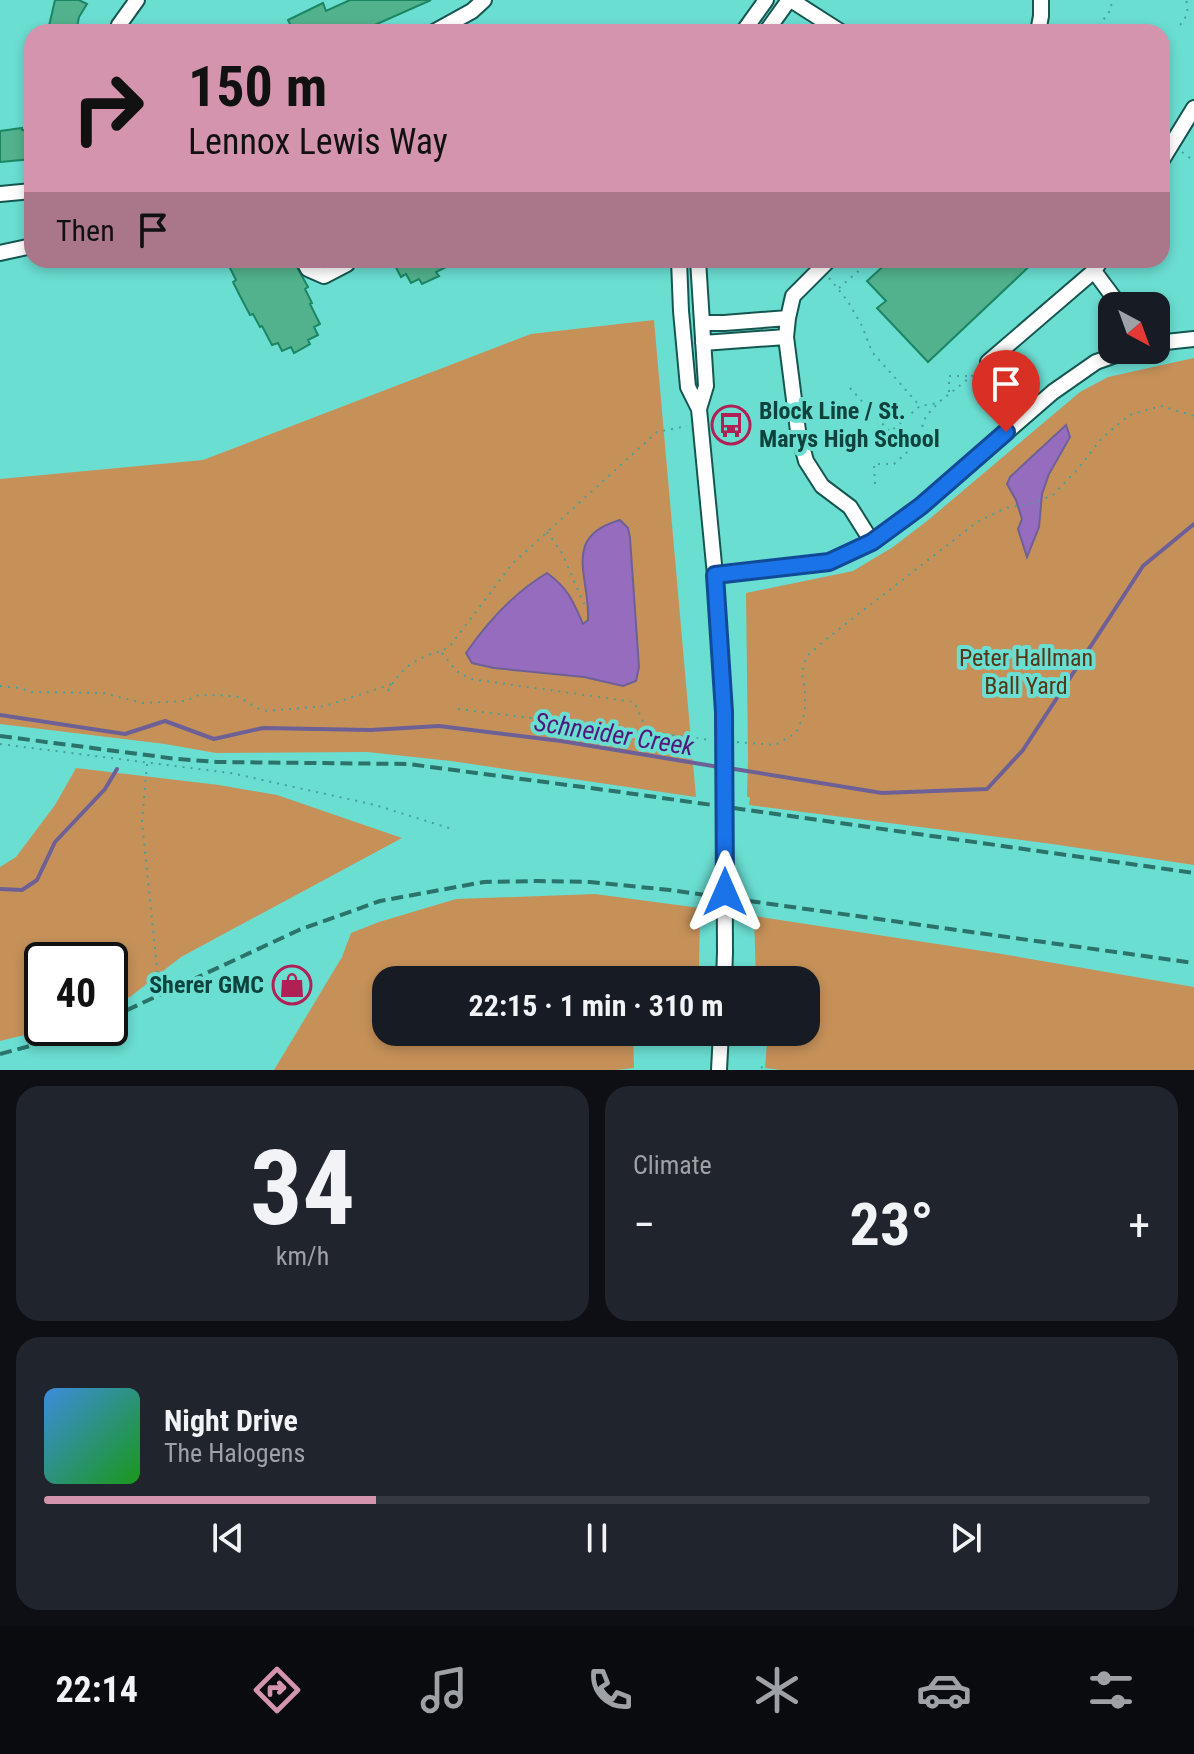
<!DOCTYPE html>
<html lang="en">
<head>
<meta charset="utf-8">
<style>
  :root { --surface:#171b24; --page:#20242c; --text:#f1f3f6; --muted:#9ea1a6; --line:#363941; --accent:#d494ad }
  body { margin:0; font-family:"Roboto Condensed",sans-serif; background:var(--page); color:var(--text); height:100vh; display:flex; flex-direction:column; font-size:30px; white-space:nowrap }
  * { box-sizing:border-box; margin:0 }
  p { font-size:26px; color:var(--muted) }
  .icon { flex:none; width:44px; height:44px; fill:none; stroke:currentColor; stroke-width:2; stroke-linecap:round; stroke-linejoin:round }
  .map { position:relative; height:1070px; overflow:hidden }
  .details { display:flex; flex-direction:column; gap:16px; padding:16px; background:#0d0f14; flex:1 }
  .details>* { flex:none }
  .top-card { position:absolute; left:24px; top:24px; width:1146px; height:244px; border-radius:24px; box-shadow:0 4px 12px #0003; background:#d494ad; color:#111; overflow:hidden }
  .needle { width:52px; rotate:139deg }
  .fabs { position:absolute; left:1098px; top:292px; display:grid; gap:16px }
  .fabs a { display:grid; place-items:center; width:72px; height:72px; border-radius:16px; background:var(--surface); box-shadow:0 4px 12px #0003; font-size:40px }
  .speed { position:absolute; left:24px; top:942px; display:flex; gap:16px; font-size:40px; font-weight:700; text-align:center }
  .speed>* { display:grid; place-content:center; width:104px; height:104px; border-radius:50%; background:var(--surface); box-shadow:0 4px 12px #0003; line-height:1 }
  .speed .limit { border:4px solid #111; border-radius:12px; background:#fff; color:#111 }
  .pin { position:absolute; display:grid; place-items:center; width:68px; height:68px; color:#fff; margin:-82px -34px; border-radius:50% 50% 50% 0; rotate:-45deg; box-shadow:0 0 8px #0007 }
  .pin .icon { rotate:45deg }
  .me { position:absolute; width:88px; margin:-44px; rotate:0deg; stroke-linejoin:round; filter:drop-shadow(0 0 6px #0008) }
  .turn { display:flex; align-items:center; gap:28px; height:168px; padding:0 32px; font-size:36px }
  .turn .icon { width:104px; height:104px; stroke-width:2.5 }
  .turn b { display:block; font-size:56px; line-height:68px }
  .then { display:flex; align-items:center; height:76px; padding:0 32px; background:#0003; gap:16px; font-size:30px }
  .big { font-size:60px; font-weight:700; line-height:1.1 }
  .details .widget { flex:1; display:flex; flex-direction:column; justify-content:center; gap:12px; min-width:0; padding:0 28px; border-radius:24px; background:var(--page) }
  .details .dial { align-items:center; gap:0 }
  .dial b { font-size:104px; line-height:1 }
  .song { display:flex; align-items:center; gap:24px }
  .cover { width:96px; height:96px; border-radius:12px; background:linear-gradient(135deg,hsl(210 70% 55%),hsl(120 70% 35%)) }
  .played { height:8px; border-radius:4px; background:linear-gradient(90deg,var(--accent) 30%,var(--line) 30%) }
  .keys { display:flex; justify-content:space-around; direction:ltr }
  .heat { display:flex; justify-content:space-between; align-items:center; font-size:44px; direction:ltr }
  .details .tiles { flex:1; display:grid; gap:16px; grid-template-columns:1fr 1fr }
  .widget:last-child { grid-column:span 2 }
  .trip { position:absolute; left:372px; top:966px; width:448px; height:80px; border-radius:24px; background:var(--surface); box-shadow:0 4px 12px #0003; font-weight:700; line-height:80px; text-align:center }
  .tabs { display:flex; height:128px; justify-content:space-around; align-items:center; background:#090b0e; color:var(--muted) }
  .tabs .icon { width:56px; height:56px }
  .tabs .current { color:var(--accent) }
  .tabs b { font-size:36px; color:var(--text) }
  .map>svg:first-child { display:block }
  .green { fill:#c69159 }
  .water { fill:#966dbe; stroke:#6d6097; stroke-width:2 }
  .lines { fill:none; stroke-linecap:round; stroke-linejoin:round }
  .stream { stroke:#6d6097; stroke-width:4 }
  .building { fill:#52b28d; stroke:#1c8664; stroke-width:2 }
  .minor-casing { stroke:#155650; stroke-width:18 }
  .path { stroke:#47a198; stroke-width:2; stroke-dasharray:2 6; stroke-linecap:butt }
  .minor { stroke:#fff; stroke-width:14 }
  .rail { stroke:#2a726a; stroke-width:4; stroke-dasharray:12 6; stroke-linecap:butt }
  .minor-bridge-casing { stroke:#155650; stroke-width:18; stroke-linecap:butt }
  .minor-bridge { stroke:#fff; stroke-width:14 }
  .route-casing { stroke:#114b97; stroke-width:20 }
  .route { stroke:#1a73e8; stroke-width:14 }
  .labels { text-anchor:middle; stroke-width:8; stroke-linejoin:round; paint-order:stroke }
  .poi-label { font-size:24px; font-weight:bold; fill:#0e423d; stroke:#6bded2; text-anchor:start }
  .park-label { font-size:24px; fill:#553717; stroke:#6bded2 }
  .water-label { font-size:26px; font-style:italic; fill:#51187b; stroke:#6bded2 }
</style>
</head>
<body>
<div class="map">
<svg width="1194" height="1070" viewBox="0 0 1194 1070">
  <rect width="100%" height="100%" fill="#6bded2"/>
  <path class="green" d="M654 320 696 797 451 761 367 752 216 753 165 744 0 724V479L203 460 531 334Z
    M1194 358V865L1052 844 749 805 750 797H747L748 758 746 593 853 571 893 547 927 521 1080 392 1108 377Z
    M76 768 219 785 277 795 402 838 181 957 130 997 110 1005V960H42V1028H53L0 1041V867L16 857 55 805Z
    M595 894 700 908 699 970 698 980H386V1032H633L634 1068 616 1070H274L342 957 351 933 379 922 456 899Z
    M754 916 996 953 1194 987V1070H781L765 1068 767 1043 750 1034V1032H806V980H756Z"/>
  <path class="water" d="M1066 425 1070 437 1049 474 1042 494 1039 527 1027 557 1018 529 1022 519 1016 500 1007 484 1010 477Z
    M620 520 628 528 630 538 639 667 636 681 623 686 584 677 494 668 472 663 466 653C487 623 515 592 547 573 568 588 573 601 583 624L588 620C590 576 561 537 620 520Z"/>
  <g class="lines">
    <path class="stream" d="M0 715 125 734 165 721 214 739 263 728 371 730 439 726 561 741 719 767
      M728 768 882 793 987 789 1023 750 1143 566 1194 524
      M0 889 22 890 37 880 55 842 105 789 117 769"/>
  </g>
  <path class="building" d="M55 0H79L87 4 79 17 76 32 49 26Z
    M350 0H431L359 32H294L288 20 323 3 326 11Z
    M22 128V130H30L32 159 0 162V131Z
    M228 260H293L308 287 305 289 312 303 310 304 320 324 314 327 318 335 308 340 310 344 294 353 291 347 282 351 278 343 272 345 262 326 260 327 253 314 250 315 240 296 233 282 236 280 229 266 231 265Z
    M392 260H460L436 272 439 276 422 284 419 279 411 283 406 274 401 277Z
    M890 260H1036L928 362 877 308 886 301 867 281Z"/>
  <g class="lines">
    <g class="minor-casing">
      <path id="minor" d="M791 0 841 32
        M117 32 119 25 137 0
        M434 32 472 11 484 0
        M743 32 766 0
        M766 32 789 0
        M1038 32 1041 16V0
        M1162 160 1194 108
        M0 194 32 191
        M0 253 32 246
        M303 260 308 269 324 276 347 264 348 260
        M679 260 681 311 688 387 699 409 715 575 724 712
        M698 260 706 386 699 409
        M829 260 793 296 788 318 786 337 798 431 806 461 822 486 850 507 872 542
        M1094 271 1120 306
        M702 323H724L788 318
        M703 343 786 337
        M1156 343 1194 339
        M1030 411 988 362 1094 271 1101 260
        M715 575 829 562 872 542 907 517 934 495 1053 392 1096 362 1130 350
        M724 980 725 952
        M719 1070 721 1032"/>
    </g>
    <path class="path" d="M1180 25C1187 17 1189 10 1186 0
      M1102 32 1098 27 1112 8 1110 0
      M1182 152 1194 161
      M829 278 847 300 862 326 872 352 920 406
      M839 288 871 260
      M850 388 890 432 920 406 938 403
      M949 392V376H970
      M875 484 874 464H894L916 444 926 416 939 402 977 372
      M547 532 562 553 584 604
      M442 653 456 671 471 679 634 702 648 732
      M0 686 21 688 31 692 103 693 143 703 185 701 199 695H218L239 697 257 708 267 711 325 706 392 684
      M388 691C398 674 407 664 426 656 435 652 442 652 450 646L512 564 657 432 687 426
      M458 709 711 740
      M737 742 775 745 796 733 805 713V691L802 673 806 657 825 640 977 522 1006 508 1034 503 1053 495 1078 469 1101 439 1129 415 1161 406 1194 416
      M0 744 231 773 375 805 455 830
      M147 764 142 822 158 978
      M761 1067 767 1070"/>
    <use href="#minor" class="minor"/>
    <path class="rail" d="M0 736 177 759 217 762 408 764 613 791 1194 873
      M110 1018 299 930 380 901 484 882 538 881 590 882 670 890 1194 963
      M0 1054 52 1040 84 1028"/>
    <g class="minor-bridge-casing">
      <path id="minor-bridge" d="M724 712 725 952"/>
    </g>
    <use href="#minor-bridge" class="minor-bridge"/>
  </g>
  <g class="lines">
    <g class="route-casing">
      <path id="route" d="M725 892 724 712 715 575 829 562 872 542 921 506 1006 432"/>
    </g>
    <use href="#route" class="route"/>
  </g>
  <defs>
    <g id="bus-ring" transform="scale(2)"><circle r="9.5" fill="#6bded2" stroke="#b02054" stroke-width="1.5"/><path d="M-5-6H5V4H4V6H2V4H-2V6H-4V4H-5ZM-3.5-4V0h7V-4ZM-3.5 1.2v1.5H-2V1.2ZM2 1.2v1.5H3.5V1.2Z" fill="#b02054"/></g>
    <g id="shop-ring" transform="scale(2)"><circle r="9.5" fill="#6bded2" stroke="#b02054" stroke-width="1.5"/><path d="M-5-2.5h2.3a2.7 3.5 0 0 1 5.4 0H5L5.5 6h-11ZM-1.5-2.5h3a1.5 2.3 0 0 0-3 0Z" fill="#b02054"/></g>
  </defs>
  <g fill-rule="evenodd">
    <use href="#bus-ring" x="731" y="425"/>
    <use href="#shop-ring" x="292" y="985"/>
  </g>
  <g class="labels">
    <g class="poi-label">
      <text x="759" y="419">Block Line / St.<tspan x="759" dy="28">Marys High School</tspan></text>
      <text x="264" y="993" text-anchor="end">Sherer GMC</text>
    </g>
    <g class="park-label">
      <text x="1026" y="666">Peter Hallman<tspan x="1026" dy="28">Ball Yard</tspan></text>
    </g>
    <g class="water-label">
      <text transform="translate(614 734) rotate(9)" y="9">Schneider Creek</text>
    </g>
  </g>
</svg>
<div class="fabs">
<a><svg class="needle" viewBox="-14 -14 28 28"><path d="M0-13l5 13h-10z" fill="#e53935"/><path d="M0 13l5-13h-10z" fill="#9ea1a6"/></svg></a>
</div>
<div class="speed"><div class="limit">40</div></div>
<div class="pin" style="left:1006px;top:432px;background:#d93025"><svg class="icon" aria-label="arrive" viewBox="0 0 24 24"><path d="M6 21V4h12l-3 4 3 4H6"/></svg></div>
<svg class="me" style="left:725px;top:892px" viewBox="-20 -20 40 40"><path d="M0-17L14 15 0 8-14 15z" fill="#1a73e8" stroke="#fff" stroke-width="4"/></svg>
<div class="trip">22:15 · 1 min · 310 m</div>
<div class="top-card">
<div class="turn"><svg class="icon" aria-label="right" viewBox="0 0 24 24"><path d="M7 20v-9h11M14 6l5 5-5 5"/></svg><div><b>150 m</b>Lennox Lewis Way</div></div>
<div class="then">Then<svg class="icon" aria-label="arrive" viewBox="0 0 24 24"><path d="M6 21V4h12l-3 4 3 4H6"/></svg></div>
</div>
</div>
<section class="details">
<div class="tiles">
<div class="widget dial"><b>34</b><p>km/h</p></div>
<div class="widget"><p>Climate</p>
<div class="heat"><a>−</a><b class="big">23°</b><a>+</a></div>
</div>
<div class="widget">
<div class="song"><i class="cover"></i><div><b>Night Drive</b><p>The Halogens</p></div></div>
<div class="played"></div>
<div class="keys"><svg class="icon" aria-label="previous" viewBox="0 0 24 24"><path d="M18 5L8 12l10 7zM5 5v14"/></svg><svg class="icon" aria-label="pause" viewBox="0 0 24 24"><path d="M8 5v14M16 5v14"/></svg><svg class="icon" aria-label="next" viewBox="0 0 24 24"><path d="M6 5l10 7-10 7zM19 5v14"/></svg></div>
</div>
</div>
</section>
<nav class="tabs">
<b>22:14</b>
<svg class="icon current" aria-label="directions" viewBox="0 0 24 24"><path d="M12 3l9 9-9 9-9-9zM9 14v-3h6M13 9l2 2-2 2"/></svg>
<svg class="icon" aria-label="music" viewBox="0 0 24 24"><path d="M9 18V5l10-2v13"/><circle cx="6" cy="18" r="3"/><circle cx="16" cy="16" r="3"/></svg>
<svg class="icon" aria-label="phone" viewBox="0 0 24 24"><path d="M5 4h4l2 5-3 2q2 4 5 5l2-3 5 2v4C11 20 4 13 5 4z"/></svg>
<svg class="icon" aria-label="climate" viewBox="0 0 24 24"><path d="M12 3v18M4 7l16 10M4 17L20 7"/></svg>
<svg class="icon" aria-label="car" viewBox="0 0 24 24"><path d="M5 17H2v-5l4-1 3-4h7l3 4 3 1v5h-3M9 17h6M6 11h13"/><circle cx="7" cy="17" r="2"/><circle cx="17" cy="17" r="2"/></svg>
<svg class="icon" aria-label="filters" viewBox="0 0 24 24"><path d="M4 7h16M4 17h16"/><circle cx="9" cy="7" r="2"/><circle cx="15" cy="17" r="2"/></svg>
</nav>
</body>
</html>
